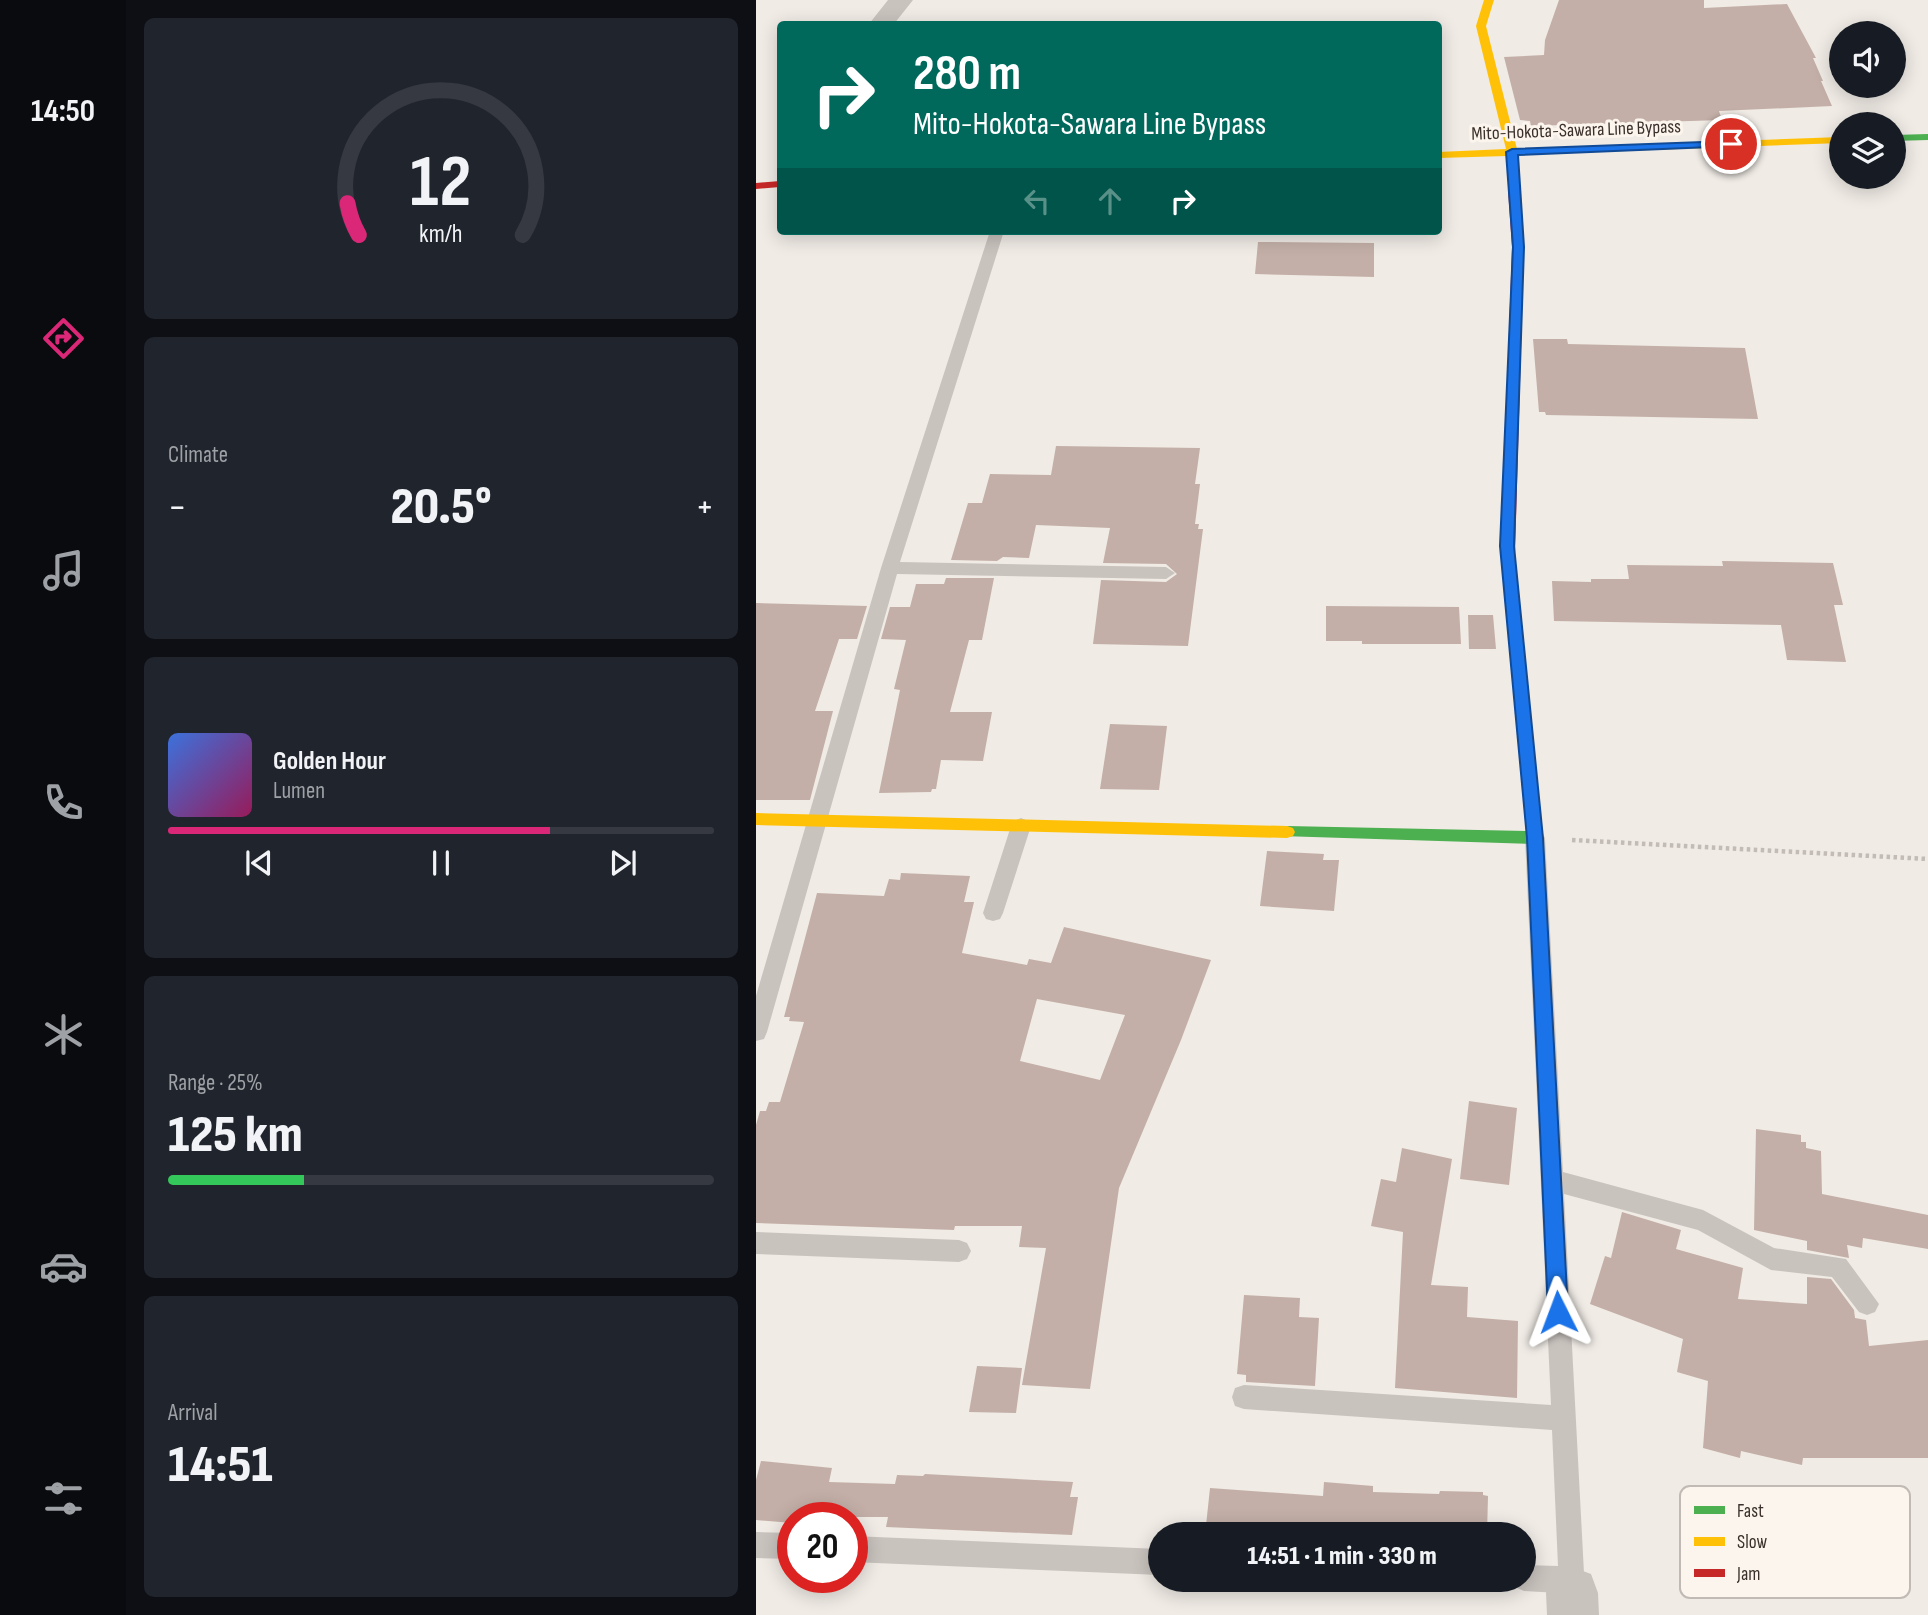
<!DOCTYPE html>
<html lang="en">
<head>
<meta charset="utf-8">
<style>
  :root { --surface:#171b24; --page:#20242c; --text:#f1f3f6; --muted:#9ea1a6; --line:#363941; --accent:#db2777 }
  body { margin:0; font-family:"Sofia Sans Condensed",sans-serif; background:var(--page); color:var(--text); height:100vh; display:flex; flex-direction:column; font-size:26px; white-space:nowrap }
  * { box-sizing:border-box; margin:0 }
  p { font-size:23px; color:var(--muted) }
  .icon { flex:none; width:38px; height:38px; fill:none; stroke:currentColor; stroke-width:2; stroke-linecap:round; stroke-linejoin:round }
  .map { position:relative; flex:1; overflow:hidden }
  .sheet { display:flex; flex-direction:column; gap:18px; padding:18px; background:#0d0f14; width:630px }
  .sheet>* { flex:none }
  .top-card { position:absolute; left:21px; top:21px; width:665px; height:214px; border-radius:7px; box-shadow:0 4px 18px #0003; background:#00695c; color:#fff; overflow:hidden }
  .fabs { position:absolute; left:1073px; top:21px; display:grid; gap:14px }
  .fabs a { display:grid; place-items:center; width:77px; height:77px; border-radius:50%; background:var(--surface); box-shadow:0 4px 18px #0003; font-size:35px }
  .speed { position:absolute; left:21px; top:1502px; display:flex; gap:14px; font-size:35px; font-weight:700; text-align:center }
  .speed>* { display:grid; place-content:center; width:91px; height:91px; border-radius:50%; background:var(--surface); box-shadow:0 4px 18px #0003; line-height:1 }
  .speed .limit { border:10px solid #d22; background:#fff; color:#111 }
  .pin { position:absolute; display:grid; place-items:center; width:60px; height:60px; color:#fff; margin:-30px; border:4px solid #fff; border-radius:50%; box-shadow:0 2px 7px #0007 }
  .me { position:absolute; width:77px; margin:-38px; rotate:357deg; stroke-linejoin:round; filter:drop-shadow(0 0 5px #0008) }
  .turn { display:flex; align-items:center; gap:24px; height:147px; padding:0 21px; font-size:32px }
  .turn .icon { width:91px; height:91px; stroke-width:2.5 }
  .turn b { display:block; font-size:49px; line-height:60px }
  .lanes { display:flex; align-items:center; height:66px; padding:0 21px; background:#0003; justify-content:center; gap:35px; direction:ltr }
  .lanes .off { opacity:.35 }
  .big { font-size:52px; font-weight:800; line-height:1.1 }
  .sheet .widget { flex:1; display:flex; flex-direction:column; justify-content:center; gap:10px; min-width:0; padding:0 24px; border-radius:10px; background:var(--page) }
  .sheet .dial { align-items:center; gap:0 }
  .dial svg { height:182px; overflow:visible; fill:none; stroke:var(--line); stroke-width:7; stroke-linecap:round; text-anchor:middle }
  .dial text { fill:var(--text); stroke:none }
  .song { display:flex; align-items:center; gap:21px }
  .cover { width:84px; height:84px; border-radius:10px; background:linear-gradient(135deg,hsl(220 70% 55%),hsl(330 70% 35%)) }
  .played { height:7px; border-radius:4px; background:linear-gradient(90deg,var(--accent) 70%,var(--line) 70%) }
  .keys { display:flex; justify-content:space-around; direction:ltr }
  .heat { display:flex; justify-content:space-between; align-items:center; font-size:38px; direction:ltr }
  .charge { height:10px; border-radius:5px; background:linear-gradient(90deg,#34c759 25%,var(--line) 0) }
  .trip { position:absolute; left:392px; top:1522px; width:388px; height:70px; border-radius:35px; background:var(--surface); box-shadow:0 4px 18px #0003; font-weight:800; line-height:70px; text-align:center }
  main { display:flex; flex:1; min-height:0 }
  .tab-bar { display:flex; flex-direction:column; width:126px; justify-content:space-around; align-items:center; background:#090b0e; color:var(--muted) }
  .tab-bar .icon { width:49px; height:49px }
  .tab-bar .on { color:var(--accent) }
  .tab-bar b { font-size:32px; color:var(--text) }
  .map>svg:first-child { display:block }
  .building { fill:#c3afa7; fill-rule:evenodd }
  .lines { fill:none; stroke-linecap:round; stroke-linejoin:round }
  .path { stroke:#c2bbb6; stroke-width:4.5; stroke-dasharray:3.5 3.5; stroke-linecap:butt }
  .lane { fill:#c9c3be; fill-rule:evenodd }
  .street { fill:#c9c3be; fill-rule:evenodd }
  .fast { fill:#4caf50; fill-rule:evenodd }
  .slow { fill:#ffc107; fill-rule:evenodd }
  .jam { fill:#c62828; fill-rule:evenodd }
  .route { fill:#1a73e8; stroke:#114b97; stroke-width:2 }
  .labels { text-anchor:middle; stroke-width:6; stroke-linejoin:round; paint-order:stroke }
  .far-street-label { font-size:19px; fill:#3b302b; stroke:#fbf5ee }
  .key { fill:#fbf5ee; stroke:#c1bab4; stroke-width:2 }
  .key-label { font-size:19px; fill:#3b302b }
</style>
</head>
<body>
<main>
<nav class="tab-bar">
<b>14:50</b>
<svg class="icon on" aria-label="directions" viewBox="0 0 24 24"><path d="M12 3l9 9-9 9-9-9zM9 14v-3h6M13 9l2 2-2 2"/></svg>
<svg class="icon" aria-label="music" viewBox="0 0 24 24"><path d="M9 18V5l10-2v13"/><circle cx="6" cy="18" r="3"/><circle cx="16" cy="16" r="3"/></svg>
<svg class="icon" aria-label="phone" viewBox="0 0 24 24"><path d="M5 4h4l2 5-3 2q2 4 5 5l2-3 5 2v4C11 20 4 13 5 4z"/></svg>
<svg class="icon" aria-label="climate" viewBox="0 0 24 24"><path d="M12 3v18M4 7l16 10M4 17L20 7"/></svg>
<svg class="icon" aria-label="car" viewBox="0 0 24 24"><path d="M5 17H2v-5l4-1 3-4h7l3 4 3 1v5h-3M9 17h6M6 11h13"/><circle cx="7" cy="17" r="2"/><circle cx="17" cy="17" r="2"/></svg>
<svg class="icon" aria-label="filters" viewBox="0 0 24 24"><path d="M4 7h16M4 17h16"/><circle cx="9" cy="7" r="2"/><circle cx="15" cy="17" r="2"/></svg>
</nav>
<section class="sheet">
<div class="widget dial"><svg viewBox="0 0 100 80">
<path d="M14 69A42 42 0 1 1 86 69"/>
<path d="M14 69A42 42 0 0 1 9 55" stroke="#db2777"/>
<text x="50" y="56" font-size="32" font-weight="700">12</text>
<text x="50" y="72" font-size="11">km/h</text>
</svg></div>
<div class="widget"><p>Climate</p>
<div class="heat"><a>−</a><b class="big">20.5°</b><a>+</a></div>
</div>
<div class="widget">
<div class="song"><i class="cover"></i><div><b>Golden Hour</b><p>Lumen</p></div></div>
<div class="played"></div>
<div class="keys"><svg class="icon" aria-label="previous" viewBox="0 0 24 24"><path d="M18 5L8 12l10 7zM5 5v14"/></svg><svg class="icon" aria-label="pause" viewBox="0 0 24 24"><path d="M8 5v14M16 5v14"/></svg><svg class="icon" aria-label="next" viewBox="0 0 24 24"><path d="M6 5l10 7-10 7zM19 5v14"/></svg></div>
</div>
<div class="widget"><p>Range · 25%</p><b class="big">125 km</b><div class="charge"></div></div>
<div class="widget"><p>Arrival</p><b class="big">14:51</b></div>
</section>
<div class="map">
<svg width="1172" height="1615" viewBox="0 0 1172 1615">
  <rect width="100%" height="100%" fill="#f0ebe5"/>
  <path class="building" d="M803 0H948V8L1031 4 1060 58H1057L1067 81H1065L1076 106 963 111 966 120 775 126 774 121 764 120 748 57 788 55 789 40Z
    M502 242 618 243V277L499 274Z
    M777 339H811L812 344 989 348 1002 419 790 415 789 412H783Z
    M300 446 444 448 439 484H444L439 524H443L442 529H447L432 646 337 644 345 580 410 582 421 574 410 564 347 563 354 528 280 525 273 558 247 557 241 561 195 560 212 503H226L234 474 295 475Z
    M966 561 1077 563 1087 605H1078L1090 662 1031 660 1025 625 798 621 796 581 835 582V579H873L871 565 967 566Z
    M190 578H238L226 640H213L194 712H236L227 761 185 760 180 789H176L175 792 123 793 144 690 138 689 150 640 125 639 134 607H154L160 584H188Z
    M0 603 111 606 101 639H83L59 711H77L54 800H0Z
    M570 606 703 607 705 644H606V641H570Z
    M712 615H737L740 649H713Z
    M354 724 411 726 403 790 344 789Z
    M511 851 568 854 567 860H583L578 911 504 906Z
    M145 873 214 876 208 902H218L206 953 271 965 273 959 295 963 308 927 455 960 425 1040 363 1188 334 1389 266 1385 290 1248 263 1247 266 1226H199L198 1230 0 1223V1125L4 1111H10L13 1102H24L48 1022 33 1021 34 1017H28L61 893 128 896 133 879 144 880ZM281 999 369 1015 344 1080 264 1061Z
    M713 1101 761 1108 753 1185 704 1179Z
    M1000 1129 1045 1135V1142H1050V1148L1065 1151 1066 1194 1172 1215V1249L1107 1238 1106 1248 1091 1245 1093 1258 1051 1250V1241L998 1230Z
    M646 1148 696 1159 675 1285 712 1287 711 1317 762 1321 761 1398 639 1388 647 1232 615 1226 625 1179 640 1182Z
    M866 1212 925 1230 920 1249 987 1268 982 1299 1051 1304V1277L1075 1279 1098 1310 1099 1318 1110 1320 1113 1346 1172 1340V1458H1047L1046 1465 985 1451 984 1458 947 1448 952 1381 921 1372 927 1339 834 1304 849 1256 855 1258Z
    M488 1295 544 1298 543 1317 563 1318 559 1386 490 1382V1375L481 1374Z
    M221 1366 266 1368 260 1413 213 1412Z
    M5 1461 76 1468 73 1482 139 1484 141 1475 167 1476 169 1474 317 1482 314 1497H322L316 1535 130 1527 132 1517H37V1523L0 1520V1480Z
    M568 1482 617 1486V1492L683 1494 684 1491 727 1492V1495L732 1496 731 1535H449L454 1488 567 1496Z"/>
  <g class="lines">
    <path class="path" d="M816 840 1172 859"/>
    <path class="lane" d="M234 231H248L144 562 410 567 419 573 410 579 141 574 11 1032 8 1039 0 1041V996L125 568Z
      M265 818 272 821 275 826 247 913 244 919 237 921 230 919 227 913 255 826 258 821Z
      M779 830 786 832 789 838 807 1172 947 1210 1018 1248 1090 1259 1123 1304 1119 1312 1111 1315 1103 1312 1076 1277 1015 1270 942 1230 808 1194 829 1592 825 1601 816 1605 807 1601 803 1593 768 1591 759 1587 756 1580H768V1565L802 1566 796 1430 488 1409 479 1406 476 1397 479 1388 488 1385 795 1405 769 838 772 832Z
      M0 1232 203 1240 211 1243 215 1251 211 1259 203 1262 0 1254Z
      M0 1532 37 1533V1559L0 1558Z
      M96 1536 404 1549V1575L96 1562Z"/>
    <path class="street" d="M132 0H157L138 24H113Z
      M816 1567 835 1574 842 1593 843 1615H791L790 1593 797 1574Z"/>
    <path class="fast" d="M1172 134V140L1138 141V135Z
      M752 549 759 554 787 838 785 843 779 844 525 836 523 832 525 828 531 826 770 831 745 554Z"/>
    <path class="slow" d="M728 0H738L730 26 761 149 1085 137V143L762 155 764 190 754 192 751 156 682 158V152L750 149 720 26Z
      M0 813 531 826 537 828 539 832 537 836 531 838 0 825Z"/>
    <path class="jam" d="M24 181V187L0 189V183Z
      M758 187 764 190 768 247 759 554 752 559 745 554 756 247 752 190Z"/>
  </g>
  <path class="route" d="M975 141 979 142V146L762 155 768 247 758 546 787 838 812 1312 809 1319 802 1322 795 1319 792 1312 771 838 744 546 757 247 750 152 756 149Z"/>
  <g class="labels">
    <g class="far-street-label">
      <text transform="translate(820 129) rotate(-2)" y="7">Mito-Hokota-Sawara Line Bypass</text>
    </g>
  </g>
  <rect x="924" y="1486" width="230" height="112" rx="10" class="key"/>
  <rect x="938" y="1506" width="31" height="8" fill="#4caf50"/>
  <rect x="938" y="1537" width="31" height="9" fill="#ffc107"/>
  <rect x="938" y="1569" width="31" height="8" fill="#c62828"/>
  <g class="key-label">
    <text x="981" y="1517">Fast</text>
    <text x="981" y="1548">Slow</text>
    <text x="981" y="1580">Jam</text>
  </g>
</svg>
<div class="fabs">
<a><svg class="icon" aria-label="sound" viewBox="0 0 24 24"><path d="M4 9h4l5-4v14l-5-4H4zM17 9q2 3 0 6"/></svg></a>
<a><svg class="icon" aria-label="layers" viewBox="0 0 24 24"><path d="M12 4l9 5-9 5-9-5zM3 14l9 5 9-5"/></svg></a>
</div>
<div class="speed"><div class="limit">20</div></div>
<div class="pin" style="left:975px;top:144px;background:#d93025"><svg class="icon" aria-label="arrive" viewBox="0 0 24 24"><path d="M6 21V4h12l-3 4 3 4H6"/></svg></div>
<svg class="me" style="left:802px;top:1312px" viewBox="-20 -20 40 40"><path d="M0-17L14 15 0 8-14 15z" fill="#1a73e8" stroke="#fff" stroke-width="4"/></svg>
<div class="trip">14:51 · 1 min · 330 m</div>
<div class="top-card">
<div class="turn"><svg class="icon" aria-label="right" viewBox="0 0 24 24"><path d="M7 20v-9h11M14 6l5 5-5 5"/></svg><div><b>280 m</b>Mito-Hokota-Sawara Line Bypass</div></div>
<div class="lanes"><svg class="icon off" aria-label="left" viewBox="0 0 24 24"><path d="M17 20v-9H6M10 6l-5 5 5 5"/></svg><svg class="icon off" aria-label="ahead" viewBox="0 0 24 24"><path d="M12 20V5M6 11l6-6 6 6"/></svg><svg class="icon" aria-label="right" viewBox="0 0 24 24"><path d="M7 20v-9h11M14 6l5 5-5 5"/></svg></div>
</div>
</div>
</main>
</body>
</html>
